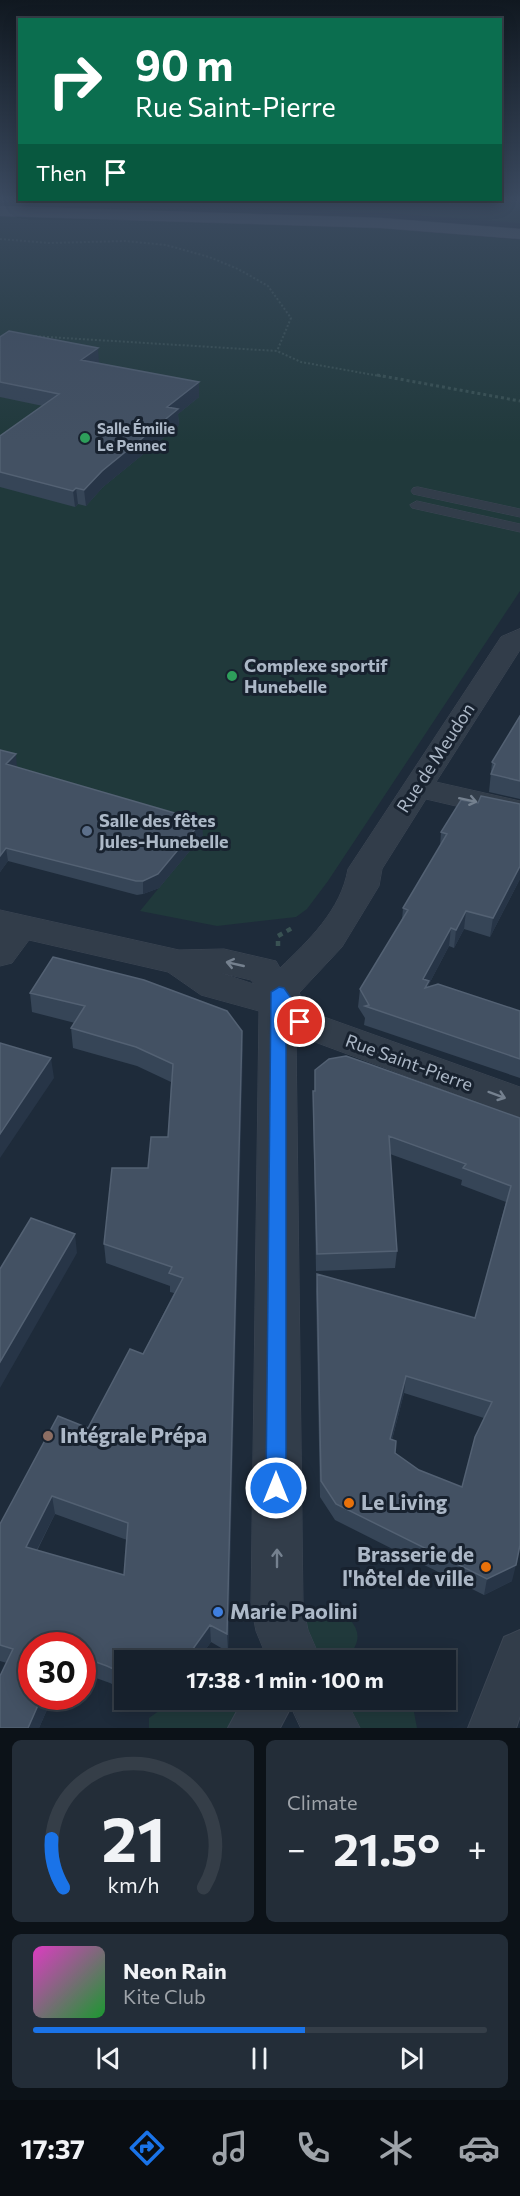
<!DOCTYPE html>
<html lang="en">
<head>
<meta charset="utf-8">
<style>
  :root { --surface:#16202c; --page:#232d38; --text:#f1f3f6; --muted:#9ea3a9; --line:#353e48; --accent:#1a73e8 }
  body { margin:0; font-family:Commissioner,sans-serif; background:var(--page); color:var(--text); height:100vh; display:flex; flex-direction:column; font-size:22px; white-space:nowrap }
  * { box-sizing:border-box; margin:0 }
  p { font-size:20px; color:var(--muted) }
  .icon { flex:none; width:33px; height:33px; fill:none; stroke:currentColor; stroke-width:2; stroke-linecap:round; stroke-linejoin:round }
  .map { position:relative; height:1728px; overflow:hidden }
  .sheet { display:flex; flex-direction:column; gap:12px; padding:12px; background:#0c1218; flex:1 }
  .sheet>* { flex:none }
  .top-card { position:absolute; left:18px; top:18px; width:484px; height:183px; border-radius:0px; box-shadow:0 3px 15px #0003,0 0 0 2px var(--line); background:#0b6e4f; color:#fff; overflow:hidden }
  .speed { position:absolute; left:18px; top:1632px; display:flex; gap:12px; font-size:30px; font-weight:700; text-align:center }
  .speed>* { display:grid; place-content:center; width:78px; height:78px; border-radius:50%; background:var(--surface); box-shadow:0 3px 15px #0003,0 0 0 2px var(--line); line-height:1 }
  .speed .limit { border:9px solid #d22; background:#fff; color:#111 }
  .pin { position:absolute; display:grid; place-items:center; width:51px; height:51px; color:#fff; margin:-26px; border:3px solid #fff; border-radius:50%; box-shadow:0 2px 6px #0007 }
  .me { position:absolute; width:66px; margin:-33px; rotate:0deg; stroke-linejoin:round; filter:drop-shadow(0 0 4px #0008) }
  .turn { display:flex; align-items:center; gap:21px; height:126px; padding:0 18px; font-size:27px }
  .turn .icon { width:78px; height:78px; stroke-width:2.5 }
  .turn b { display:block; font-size:42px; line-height:51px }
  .then { display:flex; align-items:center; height:57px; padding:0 18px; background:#0003; gap:12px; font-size:22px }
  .big { font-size:45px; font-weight:700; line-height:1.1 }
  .sheet .tile { flex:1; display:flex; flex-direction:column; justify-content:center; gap:9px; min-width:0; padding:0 21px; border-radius:9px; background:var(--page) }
  .sheet .dial { align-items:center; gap:0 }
  .dial svg { height:156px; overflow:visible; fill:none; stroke:var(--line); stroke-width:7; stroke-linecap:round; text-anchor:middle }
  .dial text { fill:var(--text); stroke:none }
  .song { display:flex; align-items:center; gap:18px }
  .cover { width:72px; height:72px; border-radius:9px; background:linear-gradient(135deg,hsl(310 70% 55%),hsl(130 70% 35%)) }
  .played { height:6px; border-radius:3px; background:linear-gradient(90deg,var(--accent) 60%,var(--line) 60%) }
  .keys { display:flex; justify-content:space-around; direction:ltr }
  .heat { display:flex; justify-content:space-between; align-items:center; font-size:33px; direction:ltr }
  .sheet .tiles { flex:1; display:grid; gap:12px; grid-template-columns:1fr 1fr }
  .tile:last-child { grid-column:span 2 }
  .trip { position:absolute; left:114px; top:1650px; width:342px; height:60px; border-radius:0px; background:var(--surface); box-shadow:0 3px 15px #0003,0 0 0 2px var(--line); font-weight:700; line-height:60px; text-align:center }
  .dock { display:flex; height:96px; justify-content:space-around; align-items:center; background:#090d12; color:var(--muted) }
  .dock .icon { width:42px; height:42px }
  .dock .active { color:var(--accent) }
  .dock b { font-size:27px; color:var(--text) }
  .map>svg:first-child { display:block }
  .green { fill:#20393b }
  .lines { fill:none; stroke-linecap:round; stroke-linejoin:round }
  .service-casing { stroke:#3c4654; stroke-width:1 }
  .pedestrian-casing { stroke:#3c4654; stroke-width:2 }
  .minor-casing { stroke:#3c4654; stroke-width:1 }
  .primary-casing { stroke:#3c4654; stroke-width:1 }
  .path-far2 { stroke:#395253; stroke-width:2; stroke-dasharray:2 2; stroke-linecap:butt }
  .path-far1 { stroke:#395253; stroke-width:3; stroke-dasharray:3 3; stroke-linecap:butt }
  .path { stroke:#395253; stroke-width:4.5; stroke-dasharray:5 5; stroke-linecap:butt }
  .service { fill:#323d4a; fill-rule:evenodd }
  .pedestrian { fill:#323d4a; fill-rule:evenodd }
  .minor { fill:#323d4a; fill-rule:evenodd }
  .primary { fill:#505c6b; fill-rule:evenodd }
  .wall { fill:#364557; fill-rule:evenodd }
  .shaded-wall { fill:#273547 }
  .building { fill:#435163; stroke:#536173; stroke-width:1.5; fill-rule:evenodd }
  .oneway { stroke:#75818f }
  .route { fill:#1a73e8; stroke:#114b97; stroke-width:1.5 }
  .leisure-dot { fill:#2e9e5b; stroke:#18222f; stroke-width:2 }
  .service-dot { fill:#5c6f8a; stroke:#18222f; stroke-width:2 }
  .education-dot { fill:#8d6e63; stroke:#18222f; stroke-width:2 }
  .food-dot { fill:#e8710a; stroke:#18222f; stroke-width:2 }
  .shop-dot { fill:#3f7fe0; stroke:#18222f; stroke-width:2 }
  .labels { text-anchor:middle; stroke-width:6; stroke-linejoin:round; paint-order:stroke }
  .far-poi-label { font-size:15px; font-weight:bold; fill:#acb8c7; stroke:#18222f; text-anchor:start }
  .poi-label { font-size:18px; font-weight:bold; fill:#acb8c7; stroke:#18222f; text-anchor:start }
  .street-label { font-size:18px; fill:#acb8c7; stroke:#18222f }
  .near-poi-label { font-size:21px; font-weight:bold; fill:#acb8c7; stroke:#18222f; text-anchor:start }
</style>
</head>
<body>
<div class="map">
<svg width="520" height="1728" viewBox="0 0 520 1728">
  <rect width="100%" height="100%" fill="#1e2b3a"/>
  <path class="green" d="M33 200H520V223L387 213Z
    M0 216 383 228 520 240V591L328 881 307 909 296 917 217 926 140 911 202 835 0 762Z
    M332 1605C356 1621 369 1637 344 1660H313L309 1653 297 1609Z
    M181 1700H247L234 1728H149V1718L163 1708 168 1710 170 1707 168 1706Z
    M362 1700H405L413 1707 417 1728H353L344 1712Z"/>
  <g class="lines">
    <g class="service-casing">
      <path id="service" d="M418 487 520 509V517L413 494 411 491 413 488Z
        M417 501 520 524V532L412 508 410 505Z"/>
    </g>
    <g class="pedestrian-casing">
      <path id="pedestrian" d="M520 1630V1716L516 1728H468L504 1637Z
        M243 1700H289L292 1705 280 1728H228Z"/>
    </g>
    <g class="minor-casing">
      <path id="minor" d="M520 629V650L436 782 520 801V821L426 799 382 869 379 886 342 947 299 993 313 1013 520 1087V1118L296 1035 303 1605 308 1630 321 1660H268L256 1631 251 1605 259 1011 201 995 168 972 29 940 12 963 0 966V910L179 950 224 949 276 961 280 968C309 940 341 910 348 869L501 637ZM221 973 251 980 254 984Z
        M288 1700H346L360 1728H301Z"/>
    </g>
    <g class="primary-casing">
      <path id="primary" d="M0 206 381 218 520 229V239L381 228 0 216Z"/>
    </g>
    <path class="path-far2" d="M449 204 468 200
      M0 239 49 243 125 241 166 245 209 257 238 269 268 286 291 318 277 351
      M31 336 277 351 301 362 385 377"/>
    <path class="path-far1" d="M377 375 520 401"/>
    <path class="path" d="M278 946V936L294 927"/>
    <use href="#service" class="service"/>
    <use href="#pedestrian" class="pedestrian"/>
    <use href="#minor" class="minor"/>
    <use href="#primary" class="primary"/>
  </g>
  <path class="wall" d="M0 337 99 363 98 364 199 382V397L178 414 179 425 103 487 86 506 78 504 75 507 0 487V436L43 406 0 397Z
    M520 716V799L489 792 492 762Z
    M0 750 17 767 203 835 159 888 143 894 137 895 8 861 0 872Z
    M478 803 520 804V879L490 937 464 929 454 948 449 946 429 984 428 987 520 1011V1078L364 1025 365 1018 358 1007 360 989 402 920 403 908 440 847 441 832Z
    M30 993 242 1031 228 1652 211 1642 198 1660H124V1690L110 1683 82 1673V1646H32V1696H53L39 1728H0L7 1663 0 1661V1524L88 1428 143 1354 174 1293 170 1292V1286L106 1263 104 1244 148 1168 168 1137 171 1082 137 1066 73 1048 71 1028 75 1023 32 1012ZM55 1514 127 1540 124 1575 37 1551Z
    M315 1070 520 1118 512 1581 484 1595 335 1520 320 1497 316 1291 317 1274 475 1318 506 1202 461 1185 462 1180 390 1154 397 1251 395 1268 316 1271 313 1108V1091H315ZM404 1393 484 1418 462 1487 419 1470 395 1453 392 1440Z
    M145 1700H170L164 1708Z"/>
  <path class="shaded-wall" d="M98 348 99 363 82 375 81 360Z
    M199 382V397L178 414 179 425 103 487 86 506 84 490 167 407Z
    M76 488 78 504 75 507 73 491Z
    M16 754 17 768 6 764Z
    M202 821 203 835 159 888 143 894V881Z
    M6 848 8 861 0 872V856Z
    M520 866V879L490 937 493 918Z
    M466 911 464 929 454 948 456 930Z
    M451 928 449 946 429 984 427 999 423 979Z
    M242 1031 243 1050 228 1652 227 1634Z
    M51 1058 54 1078 0 1158V1134Z
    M75 1234 77 1253 0 1388V1362Z
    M406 1376 404 1393 388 1455 390 1439Z
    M52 1496 55 1514 29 1565 26 1547Z
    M516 1565 512 1581 484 1595 487 1579Z
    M210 1625 211 1642 198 1660H185Z
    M42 1696H53L39 1728H28Z
    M163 1700H170L164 1708Z"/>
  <path class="building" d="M9 331 98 348 81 360 199 382 167 407 178 409 102 471 84 490 76 488 73 491 0 472V436L59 394 0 382V337Z
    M520 716V781L491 774 495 764 492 762Z
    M0 750 16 754 6 764 202 821 158 874 143 881H136L6 848 0 856Z
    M481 796 520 804V866L493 918 466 911 456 930 451 928 423 979 429 981 425 988 438 984 520 1011V1059L365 1006 369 1005 360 989 408 910 403 908 447 834 441 832 461 800 478 803Z
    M53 957 144 980 227 1011 242 1031 227 1634 210 1625 185 1660H124V1674L107 1666 82 1657V1646H32V1696H42L28 1728H0V1676L13 1649 0 1645V1524L58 1416 88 1428 130 1349 143 1354 183 1278 169 1273 172 1267 104 1244 112 1168H148L151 1137H168L173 1064 136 1047 71 1028 85 1006 30 993ZM52 1496 128 1523 124 1575 26 1547Z
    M0 1043 51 1058 0 1134Z
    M346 1056 369 1064 520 1118V1545L516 1565 487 1579 336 1504 321 1481 317 1274 475 1318 511 1186 463 1168 466 1164 389 1136 397 1251 317 1254 313 1091H315V1070L329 1059ZM406 1376 492 1402 475 1437 462 1487 419 1470 395 1453 396 1441 390 1439Z
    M31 1218 75 1234 0 1362V1269Z"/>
  <defs><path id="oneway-shaft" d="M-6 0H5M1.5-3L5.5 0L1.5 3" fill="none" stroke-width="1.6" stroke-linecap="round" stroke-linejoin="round" transform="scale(1.5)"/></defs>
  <g class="oneway">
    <use href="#oneway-shaft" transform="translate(468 800) rotate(12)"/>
    <use href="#oneway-shaft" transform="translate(235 964) rotate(-167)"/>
    <use href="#oneway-shaft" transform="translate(497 1095) rotate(20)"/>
    <use href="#oneway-shaft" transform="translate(277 1558) rotate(-90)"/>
  </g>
  <linearGradient id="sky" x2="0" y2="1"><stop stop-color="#101820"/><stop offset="0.45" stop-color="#3b4a60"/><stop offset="1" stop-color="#3b4a60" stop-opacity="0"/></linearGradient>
  <rect width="520" height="442" fill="url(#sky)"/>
  <path class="route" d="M279 987 284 988 308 1022 305 1026H295L286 1014V1488L283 1495 276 1498 269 1495 266 1488 271 992Z"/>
  <g class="leisure-dot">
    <circle cx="85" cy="438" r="6"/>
    <circle cx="232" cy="676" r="6"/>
  </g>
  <circle class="service-dot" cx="87" cy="831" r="6"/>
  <circle class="education-dot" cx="48" cy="1436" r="6"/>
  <g class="food-dot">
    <circle cx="349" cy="1503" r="6"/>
    <circle cx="486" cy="1567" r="6"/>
  </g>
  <circle class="shop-dot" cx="218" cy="1612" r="6"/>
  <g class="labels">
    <g class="far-poi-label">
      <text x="97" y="434">Salle Émilie<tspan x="97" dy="17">Le Pennec</tspan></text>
    </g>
    <g class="poi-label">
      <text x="244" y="672">Complexe sportif<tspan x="244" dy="21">Hunebelle</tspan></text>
      <text x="99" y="827">Salle des fêtes<tspan x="99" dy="21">Jules-Hunebelle</tspan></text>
    </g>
    <g class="street-label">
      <text transform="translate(436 758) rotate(-57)" y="6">Rue de Meudon</text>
      <text transform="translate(409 1063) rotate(20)" y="6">Rue Saint-Pierre</text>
    </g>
    <g class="near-poi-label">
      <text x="60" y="1443">Intégrale Prépa</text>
      <text x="361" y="1510">Le Living</text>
      <text x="474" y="1562" text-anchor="end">Brasserie de<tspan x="474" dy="24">l'hôtel de ville</tspan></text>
      <text x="230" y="1619">Marie Paolini</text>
    </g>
  </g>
</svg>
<div class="speed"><div class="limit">30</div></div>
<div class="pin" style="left:300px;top:1022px;background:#d93025"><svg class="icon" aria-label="arrive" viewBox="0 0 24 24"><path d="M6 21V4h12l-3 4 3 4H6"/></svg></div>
<svg class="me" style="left:276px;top:1488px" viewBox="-20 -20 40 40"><circle r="17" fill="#1a73e8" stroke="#fff" stroke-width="3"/><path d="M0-11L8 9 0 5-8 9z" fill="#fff"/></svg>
<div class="trip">17:38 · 1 min · 100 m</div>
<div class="top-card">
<div class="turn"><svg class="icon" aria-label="right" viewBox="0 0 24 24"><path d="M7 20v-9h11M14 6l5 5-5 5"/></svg><div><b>90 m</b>Rue Saint-Pierre</div></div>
<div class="then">Then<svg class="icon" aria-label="arrive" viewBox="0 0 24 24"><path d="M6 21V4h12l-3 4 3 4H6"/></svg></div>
</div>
</div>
<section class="sheet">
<div class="tiles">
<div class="tile dial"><svg viewBox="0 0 100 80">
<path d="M14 69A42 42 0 1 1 86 69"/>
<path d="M14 69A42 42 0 0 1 8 44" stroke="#1a73e8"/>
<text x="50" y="56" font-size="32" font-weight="700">21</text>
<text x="50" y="72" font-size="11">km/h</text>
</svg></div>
<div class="tile"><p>Climate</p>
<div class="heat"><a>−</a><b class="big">21.5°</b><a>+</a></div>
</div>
<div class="tile">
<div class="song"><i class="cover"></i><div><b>Neon Rain</b><p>Kite Club</p></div></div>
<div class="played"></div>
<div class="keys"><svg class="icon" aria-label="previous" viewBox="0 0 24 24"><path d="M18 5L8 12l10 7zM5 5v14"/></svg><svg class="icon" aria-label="pause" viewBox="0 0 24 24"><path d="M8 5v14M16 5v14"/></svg><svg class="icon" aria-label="next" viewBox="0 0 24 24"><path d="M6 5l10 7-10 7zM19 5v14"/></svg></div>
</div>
</div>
</section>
<nav class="dock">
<b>17:37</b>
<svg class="icon active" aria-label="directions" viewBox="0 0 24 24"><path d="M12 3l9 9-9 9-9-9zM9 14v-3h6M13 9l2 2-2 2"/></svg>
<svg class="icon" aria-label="music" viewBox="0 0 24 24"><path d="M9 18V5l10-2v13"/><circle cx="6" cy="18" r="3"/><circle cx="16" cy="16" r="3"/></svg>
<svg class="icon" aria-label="phone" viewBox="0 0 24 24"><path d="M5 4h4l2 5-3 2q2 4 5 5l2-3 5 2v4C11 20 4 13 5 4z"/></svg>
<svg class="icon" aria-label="climate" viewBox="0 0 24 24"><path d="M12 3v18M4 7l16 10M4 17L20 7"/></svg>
<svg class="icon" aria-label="car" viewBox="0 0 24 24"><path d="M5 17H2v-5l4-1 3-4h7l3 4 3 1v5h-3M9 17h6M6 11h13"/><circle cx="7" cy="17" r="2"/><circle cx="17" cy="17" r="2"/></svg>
</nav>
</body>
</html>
